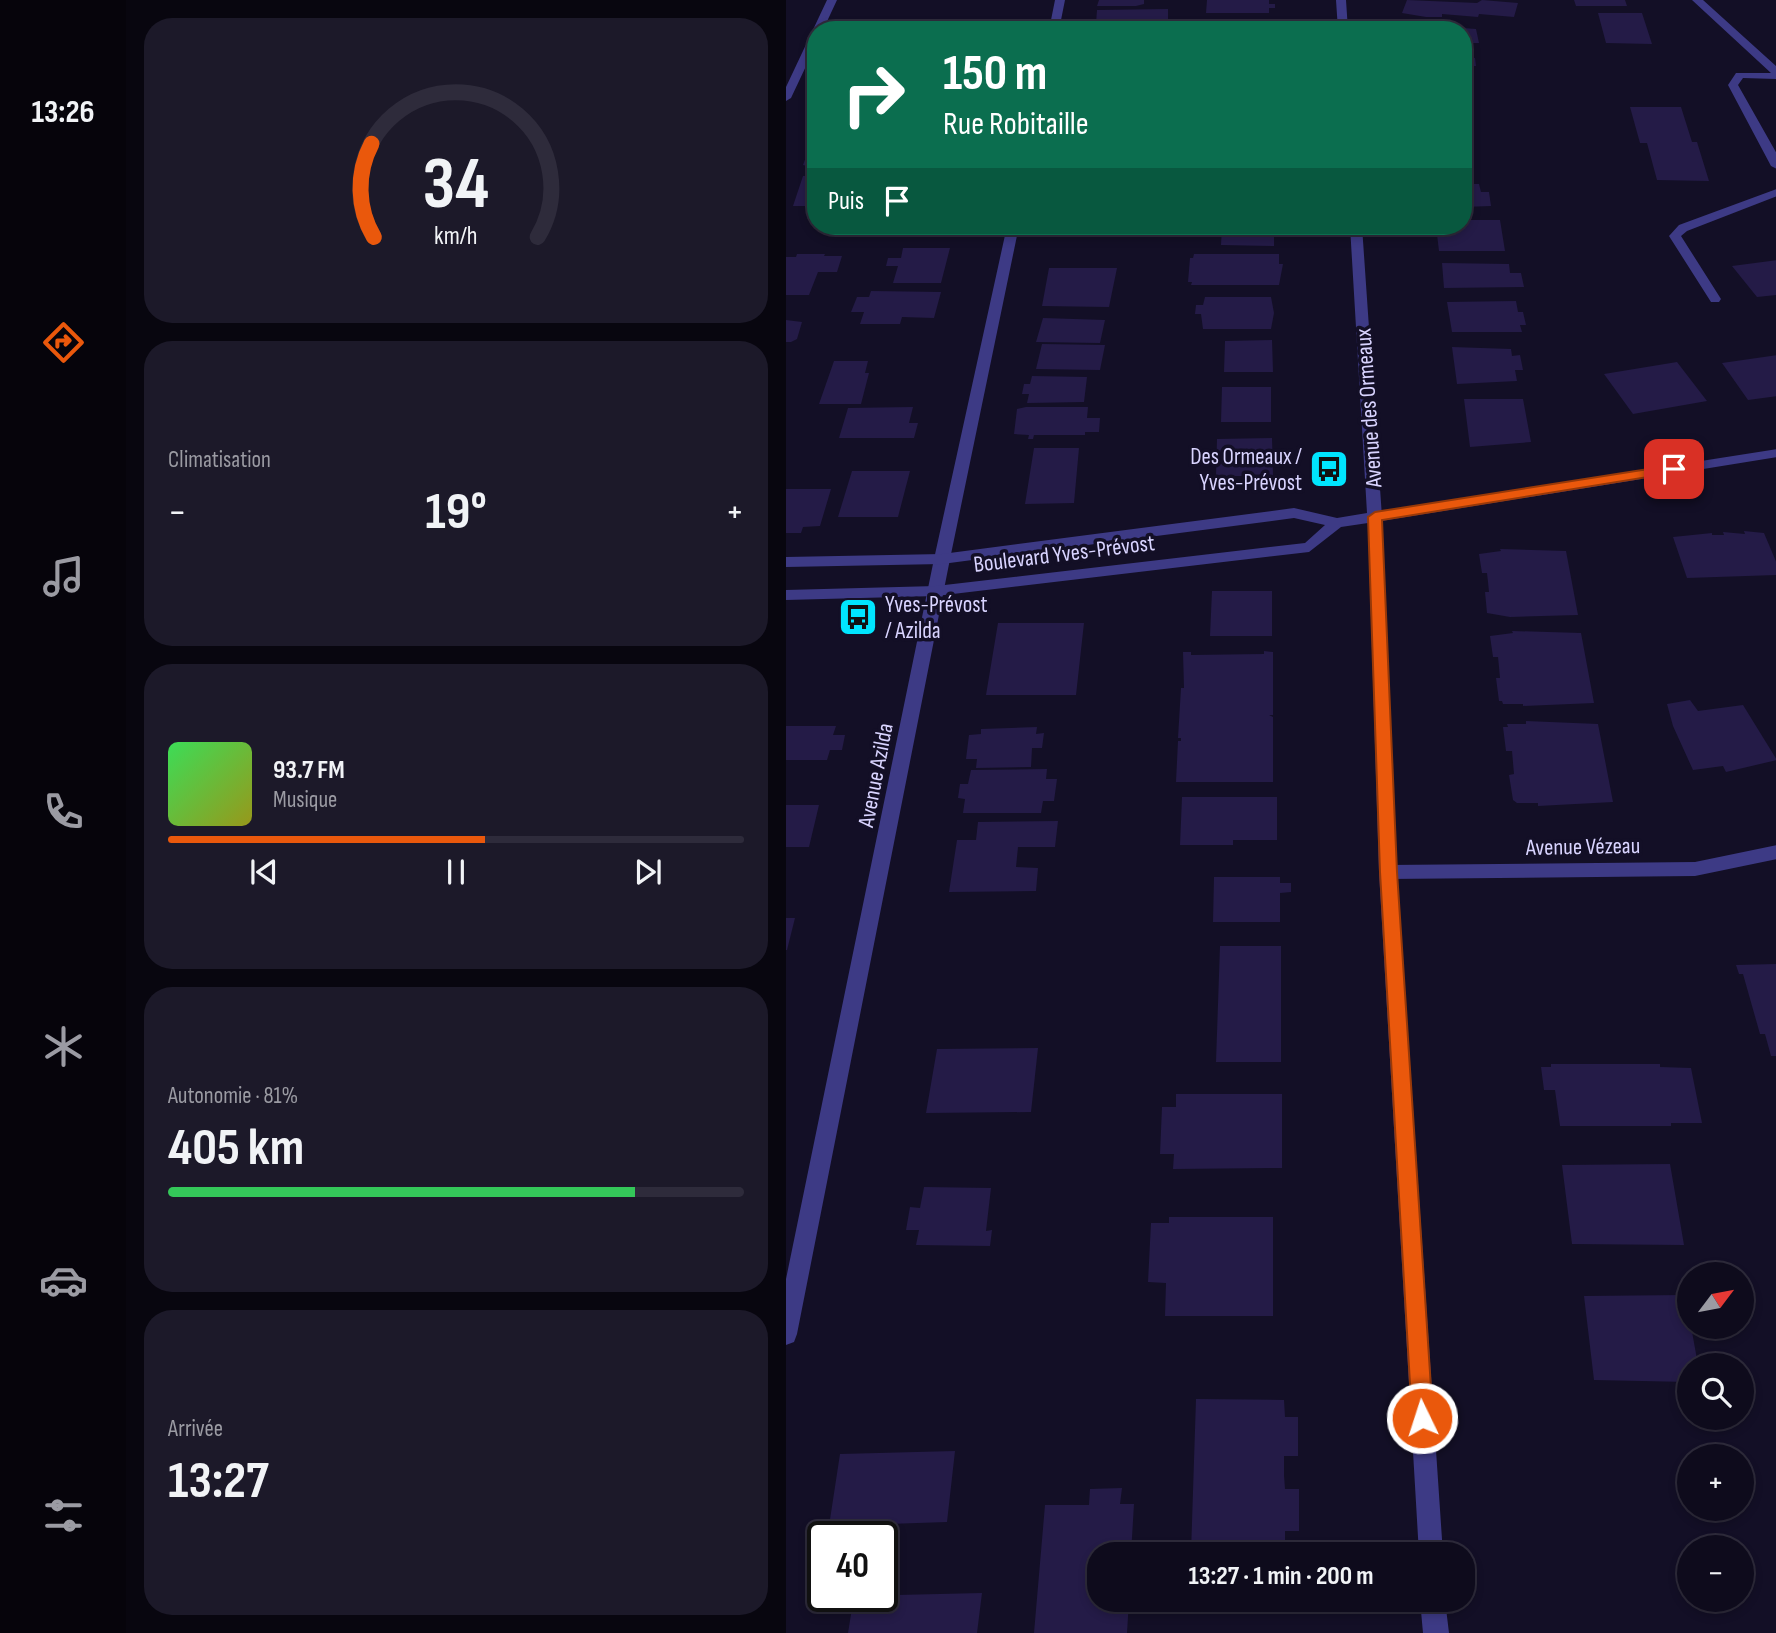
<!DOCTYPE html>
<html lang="fr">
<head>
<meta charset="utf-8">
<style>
  :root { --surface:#0e0b1c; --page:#1c1929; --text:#f1f3f6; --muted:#9b9ba3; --line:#2e2b3b; --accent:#ea580c }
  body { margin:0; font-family:"Sofia Sans Condensed",sans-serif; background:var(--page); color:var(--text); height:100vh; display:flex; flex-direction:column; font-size:26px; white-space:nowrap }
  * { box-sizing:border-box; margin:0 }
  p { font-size:23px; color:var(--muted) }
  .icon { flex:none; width:38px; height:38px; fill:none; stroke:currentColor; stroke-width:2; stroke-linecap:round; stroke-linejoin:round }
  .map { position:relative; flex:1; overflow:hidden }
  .details { display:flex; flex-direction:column; gap:18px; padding:18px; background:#08060f; width:660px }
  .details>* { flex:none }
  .guide { position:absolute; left:21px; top:21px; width:665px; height:214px; border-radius:28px; box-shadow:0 4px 10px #0003,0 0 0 2px var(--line); background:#0b6e4f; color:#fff; overflow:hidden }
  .needle { width:46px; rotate:58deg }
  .fabs { position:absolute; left:891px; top:1262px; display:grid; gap:14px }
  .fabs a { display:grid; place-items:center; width:77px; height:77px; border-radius:50%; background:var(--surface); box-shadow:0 4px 10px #0003,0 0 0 2px var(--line); font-size:35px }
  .speed { position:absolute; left:21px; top:1521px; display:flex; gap:14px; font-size:35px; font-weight:700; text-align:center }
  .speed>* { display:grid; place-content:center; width:91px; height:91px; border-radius:50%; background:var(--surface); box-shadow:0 4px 10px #0003,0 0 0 2px var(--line); line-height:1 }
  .speed .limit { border:4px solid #111; border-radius:10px; background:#fff; color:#111 }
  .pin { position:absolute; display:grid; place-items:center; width:60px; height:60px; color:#fff; margin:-30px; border-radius:14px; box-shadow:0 4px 10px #0006 }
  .me { position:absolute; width:77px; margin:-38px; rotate:356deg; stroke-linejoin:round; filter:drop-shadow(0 0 5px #0008) }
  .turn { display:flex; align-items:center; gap:24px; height:147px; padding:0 21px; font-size:32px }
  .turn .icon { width:91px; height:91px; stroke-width:2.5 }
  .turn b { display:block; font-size:49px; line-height:60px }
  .then { display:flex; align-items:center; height:66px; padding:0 21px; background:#0003; gap:14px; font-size:26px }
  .big { font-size:52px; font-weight:700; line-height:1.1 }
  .details .card { flex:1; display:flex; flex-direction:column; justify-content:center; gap:10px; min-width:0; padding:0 24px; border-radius:28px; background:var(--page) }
  .details .dial { align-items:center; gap:0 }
  .dial svg { height:182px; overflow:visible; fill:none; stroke:var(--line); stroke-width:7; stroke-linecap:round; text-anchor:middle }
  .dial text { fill:var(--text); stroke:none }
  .song { display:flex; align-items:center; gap:21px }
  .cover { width:84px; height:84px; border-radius:10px; background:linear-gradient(135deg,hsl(130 70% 55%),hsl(60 70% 35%)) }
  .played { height:7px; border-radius:4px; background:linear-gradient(90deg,var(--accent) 55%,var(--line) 55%) }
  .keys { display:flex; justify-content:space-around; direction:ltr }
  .heat { display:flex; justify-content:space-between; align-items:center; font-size:38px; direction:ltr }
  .charge { height:10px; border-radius:5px; background:linear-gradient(90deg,#34c759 81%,var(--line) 0) }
  .trip { position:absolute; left:301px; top:1542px; width:388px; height:70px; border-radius:28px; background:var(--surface); box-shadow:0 4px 10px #0003,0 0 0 2px var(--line); font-weight:700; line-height:70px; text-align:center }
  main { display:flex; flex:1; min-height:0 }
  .tabs { display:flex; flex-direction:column; width:126px; justify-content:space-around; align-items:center; background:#06040b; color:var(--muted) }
  .tabs .icon { width:49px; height:49px }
  .tabs .selected { color:var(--accent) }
  .tabs b { font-size:32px; color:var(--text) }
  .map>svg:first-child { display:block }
  .building { fill:#241b47 }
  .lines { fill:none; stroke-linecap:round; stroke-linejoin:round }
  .service { fill:#3d3a85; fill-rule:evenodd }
  .minor { fill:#3d3a85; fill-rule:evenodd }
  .tertiary { fill:#3d3a85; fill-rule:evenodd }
  .route { fill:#ea580c; stroke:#983908; stroke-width:2 }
  .labels { text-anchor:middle; stroke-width:7; stroke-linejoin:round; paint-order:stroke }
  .street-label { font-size:23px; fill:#d9d4ff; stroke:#130f26 }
  .poi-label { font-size:23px; fill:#d9d4ff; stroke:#130f26; text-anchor:end }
</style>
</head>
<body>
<main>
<nav class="tabs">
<b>13:26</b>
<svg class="icon selected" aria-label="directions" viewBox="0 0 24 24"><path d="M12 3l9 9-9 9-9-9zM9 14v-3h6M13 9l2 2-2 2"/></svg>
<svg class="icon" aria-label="music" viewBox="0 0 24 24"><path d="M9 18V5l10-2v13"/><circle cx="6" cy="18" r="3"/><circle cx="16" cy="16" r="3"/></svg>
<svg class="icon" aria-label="phone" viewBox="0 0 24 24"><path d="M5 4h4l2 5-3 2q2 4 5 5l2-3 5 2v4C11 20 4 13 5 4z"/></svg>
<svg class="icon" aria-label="climate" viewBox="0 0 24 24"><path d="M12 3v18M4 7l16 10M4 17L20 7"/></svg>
<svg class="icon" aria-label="car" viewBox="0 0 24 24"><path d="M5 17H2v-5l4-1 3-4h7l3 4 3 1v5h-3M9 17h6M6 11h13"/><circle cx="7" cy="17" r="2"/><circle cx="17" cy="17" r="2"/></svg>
<svg class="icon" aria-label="filters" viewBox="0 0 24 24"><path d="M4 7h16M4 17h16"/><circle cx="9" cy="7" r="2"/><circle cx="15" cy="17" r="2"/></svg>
</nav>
<section class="details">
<div class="card dial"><svg viewBox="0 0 100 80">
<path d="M14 69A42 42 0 1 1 86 69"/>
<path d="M14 69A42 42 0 0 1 13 28" stroke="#ea580c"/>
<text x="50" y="56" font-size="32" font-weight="700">34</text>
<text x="50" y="72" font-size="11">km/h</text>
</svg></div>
<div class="card"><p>Climatisation</p>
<div class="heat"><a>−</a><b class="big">19°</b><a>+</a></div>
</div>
<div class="card">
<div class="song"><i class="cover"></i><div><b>93.7 FM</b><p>Musique</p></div></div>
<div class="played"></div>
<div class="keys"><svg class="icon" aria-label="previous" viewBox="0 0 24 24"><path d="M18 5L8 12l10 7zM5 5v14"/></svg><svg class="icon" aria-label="pause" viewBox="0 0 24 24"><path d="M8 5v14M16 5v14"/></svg><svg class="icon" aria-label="next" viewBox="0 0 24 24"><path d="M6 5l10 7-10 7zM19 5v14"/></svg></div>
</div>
<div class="card"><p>Autonomie · 81%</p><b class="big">405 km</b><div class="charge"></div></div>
<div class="card"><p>Arrivée</p><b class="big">13:27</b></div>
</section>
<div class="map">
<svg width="991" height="1633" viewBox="0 0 991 1633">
  <rect width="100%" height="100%" fill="#130f26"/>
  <path class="building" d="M313 0H358V4L350 6H311Z
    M421 0H483V4H489V8H483V13H420Z
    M621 0 691 3 696 0 732 3 728 17 693 14 692 17 656 14V17H640L616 13Z
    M788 0H839L841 6H790Z
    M382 9V25L354 24V27H338V23L310 24 311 10Z
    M812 13H856L866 44 820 43Z
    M432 21H485V30H431Z
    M677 28 690 29 693 43H686L687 48H677Z
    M677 56 689 58 690 66H682L684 74H677Z
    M677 84H684L688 106H677Z
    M844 107H895L906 142H911L923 181 871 180 861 143H854Z
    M30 156V174H24L26 167 17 165 20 157Z
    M17 176H30V206H7Z
    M677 184H693L695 192H703L705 206 677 207Z
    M677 220H714L719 251H653L650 226H677Z
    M119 226H173L172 232 117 233Z
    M436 226H494V235H488V246L435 245Z
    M117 248H164L155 283H107L112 266H100L102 258H115Z
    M11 254H39L38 256H56L51 272H32L23 295H0V257H10Z
    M408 254H493V264H497L493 285H405L406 282H402L404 258H407Z
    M991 260V295L971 297 946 266Z
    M656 263 723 264 724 273H735L738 287 658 288Z
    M263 268H331L323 307 256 306Z
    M85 291 155 292 148 318 116 317 114 324H74L78 312H65L71 297H83Z
    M419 297H485L488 313 485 329H417L415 314H409L410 305H417Z
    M730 301 732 312H737L740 325H734L736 332H666L661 302Z
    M257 318 319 320 314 343 250 342Z
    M0 320 16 322 11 339 5 342H0Z
    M486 340 487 372H438L439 341Z
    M256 344 319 345 314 370 250 369Z
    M666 347 725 349 726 356 734 355 737 370H729L731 381 671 384Z
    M991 355V396L962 400 936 363Z
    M48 361H82L79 373H83L75 404H33Z
    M891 362 921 401 847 414 818 374Z
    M246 376 301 377 298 402 241 403 243 394H236L238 384H244Z
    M436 387H485V422H435Z
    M678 399H737L745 442 684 447Z
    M127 407 123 423H132L128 438H53L62 408Z
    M240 407H302L301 418H314L313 432H299V435H248L247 439H242L243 435 228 434 231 409Z
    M486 438 487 476H430L431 439Z
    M248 448H293L288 503 239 504Z
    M66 471H124L112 517H52Z
    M0 489H45L34 526 17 527 15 533H0Z
    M958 531 978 533 991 564V575L901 578 887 537 926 533V535H938L937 532 959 534Z
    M714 549 780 551 792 615 724 617 701 613 699 592H703L702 582 701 573H696L693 554 715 551Z
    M426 591H486V636H424Z
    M212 623H298L290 695H200Z
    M726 631 795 633 808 703 737 706V704H717L716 701H713L710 678H714L713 667 712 657H707L704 636 727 633Z
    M478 651 487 652V715H483L487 717V782H390L392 741H395V738H392L395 688H398L397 652H405V655L478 654Z
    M904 700 912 711 957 705 991 760 940 772 937 766 907 770 887 726 881 704Z
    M740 721 812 724 827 802 752 806V803H731L727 800 723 775 728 774 726 751H720L717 727H722L721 724H740Z
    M0 726H50L47 735H59L56 750H44L41 760H0Z
    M251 727 250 734 258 733 256 748H246L245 767 190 768 191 759H180L183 735 195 734V729Z
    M261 769 260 779H271L268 801H257L255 813H177L179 799 172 798 174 784H182L185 770Z
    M396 797H491V840H447V845H394Z
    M0 805H33L23 847H0Z
    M272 821 269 847H232L230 867 252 868 250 891 163 892 171 840H190L192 822Z
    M428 877H494V883H505V892L494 893V922H427Z
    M0 918H9L1 950H0Z
    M434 946H495V1062H430Z
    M991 964V1056H985L979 1034H974L957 974H953L950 965Z
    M252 1048 245 1112 140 1113 151 1049Z
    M765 1064H874V1067L905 1068 916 1123H885V1126H774L769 1090H758L755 1067H765Z
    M390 1094H496V1168L387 1169 388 1154H374L376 1107H390Z
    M884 1164 898 1245 786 1244 776 1165Z
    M138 1187 205 1188 200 1231 206 1230 204 1246 130 1245 133 1230H120L124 1207 134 1208Z
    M383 1217H487V1316H379L380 1283 362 1282 365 1223H383Z
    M900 1295 903 1326H905L912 1365H903V1382L808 1380 798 1296Z
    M410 1399 498 1400 499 1417H512V1456H498V1475L499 1489H513V1531H499V1552L405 1553Z
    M169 1451 161 1522 43 1526 54 1454Z
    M336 1488 334 1504H348L345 1554H313V1600H343L341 1633H248L259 1505H303L304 1489Z
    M196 1593 191 1633H62L68 1596Z"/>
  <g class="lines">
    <path class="service" d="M991 189V196L901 231 895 236 935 299 933 302H925L883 236 893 225Z"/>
    <path class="minor" d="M41 0H51L37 30H30V45L5 98 0 101V87Z
      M269 0H279L273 30H263Z
      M906 0H917L991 67V79L957 78 952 85 991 154V169L985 166 942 85 950 73H985Z
      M221 226H233L164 559 11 1334 8 1342 0 1345V1279L148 559Z
      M991 449V457L589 522 582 517 589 512Z
      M991 845V859L909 876 602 879 596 877 593 872 596 867 602 865 909 862Z"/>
    <path class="tertiary" d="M550 0H560L562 30H552Z
      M564 226H576L596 517 611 872 657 1554H633L593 872 582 523 555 527 523 552 150 596 0 600V590L150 586 519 543 539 525 508 518 156 564 0 567V557L156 554 508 508 551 518 581 513Z
      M634 1600H659L663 1633H637Z"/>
  </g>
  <path class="route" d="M888 465 893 466V472L596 520 611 872 647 1418 644 1425 636 1428 629 1425 626 1418 594 872 582 517 589 512Z"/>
  <defs>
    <g id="bus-square" transform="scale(2.0125)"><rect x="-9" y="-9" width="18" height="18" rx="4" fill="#00e5ff" stroke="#130f26"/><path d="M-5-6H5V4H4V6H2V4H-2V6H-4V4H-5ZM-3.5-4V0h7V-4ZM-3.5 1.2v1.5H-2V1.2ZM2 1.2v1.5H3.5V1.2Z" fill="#111"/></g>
  </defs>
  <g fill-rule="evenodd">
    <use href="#bus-square" x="543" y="469"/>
    <use href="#bus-square" x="72" y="617"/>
  </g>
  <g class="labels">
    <g class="street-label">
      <text transform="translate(582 408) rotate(-94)" y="8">Avenue des Ormeaux</text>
      <text transform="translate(278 553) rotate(-7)" y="8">Boulevard Yves-Prévost</text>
      <text transform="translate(89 775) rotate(-79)" y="8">Avenue Azilda</text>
      <text transform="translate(797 846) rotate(-1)" y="8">Avenue Vézeau</text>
    </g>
    <g class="poi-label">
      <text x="516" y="464">Des Ormeaux /<tspan x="516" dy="26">Yves-Prévost</tspan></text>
      <text x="99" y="612" text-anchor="start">Yves-Prévost<tspan x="99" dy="26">/ Azilda</tspan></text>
    </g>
  </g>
</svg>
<div class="fabs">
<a><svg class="needle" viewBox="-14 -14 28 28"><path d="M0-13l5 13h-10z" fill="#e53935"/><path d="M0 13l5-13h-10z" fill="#9b9ba3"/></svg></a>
<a><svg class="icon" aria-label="search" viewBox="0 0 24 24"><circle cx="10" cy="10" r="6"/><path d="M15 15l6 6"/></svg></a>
<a>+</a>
<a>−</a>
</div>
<div class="speed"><div class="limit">40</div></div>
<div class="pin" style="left:888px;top:469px;background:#d93025"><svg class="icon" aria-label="arrive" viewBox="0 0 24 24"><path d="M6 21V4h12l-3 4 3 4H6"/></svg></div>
<svg class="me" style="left:636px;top:1418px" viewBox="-20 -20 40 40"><circle r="17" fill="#ea580c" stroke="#fff" stroke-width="3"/><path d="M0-11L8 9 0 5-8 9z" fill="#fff"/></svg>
<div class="trip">13:27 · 1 min · 200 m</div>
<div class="guide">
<div class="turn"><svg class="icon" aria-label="right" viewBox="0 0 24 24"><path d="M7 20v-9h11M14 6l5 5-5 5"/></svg><div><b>150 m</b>Rue Robitaille</div></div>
<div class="then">Puis<svg class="icon" aria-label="arrive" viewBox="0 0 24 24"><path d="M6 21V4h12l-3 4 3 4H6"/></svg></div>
</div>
</div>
</main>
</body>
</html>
